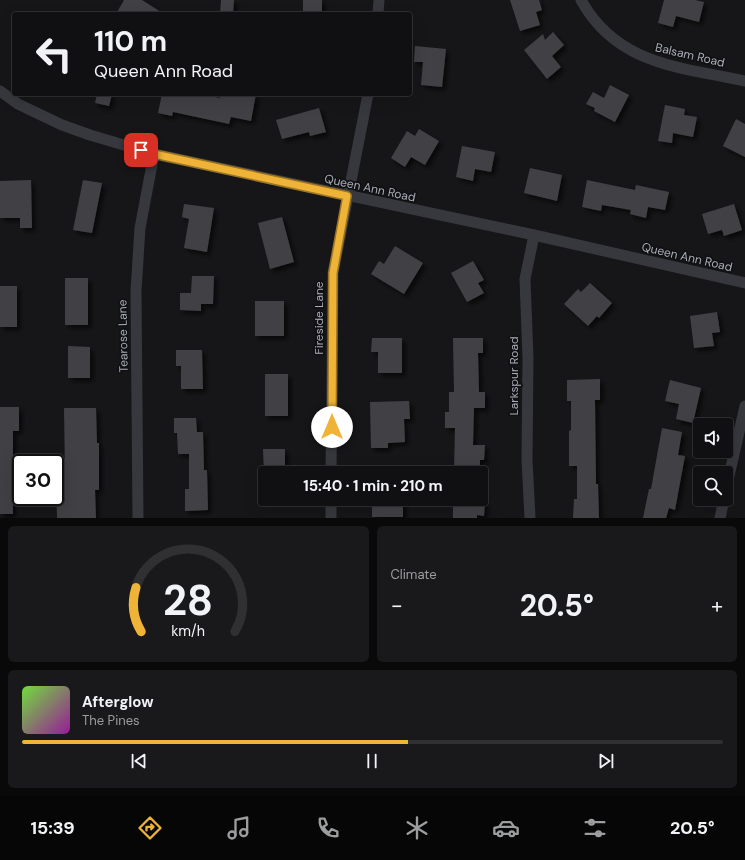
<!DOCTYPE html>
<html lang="en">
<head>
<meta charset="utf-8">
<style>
  :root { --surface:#101012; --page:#19191b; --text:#f1f3f6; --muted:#9c9d9f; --line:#303032; --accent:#efb437 }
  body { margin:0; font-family:"DM Sans",sans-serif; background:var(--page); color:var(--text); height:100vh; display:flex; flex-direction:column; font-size:15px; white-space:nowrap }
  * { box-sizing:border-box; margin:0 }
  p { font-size:13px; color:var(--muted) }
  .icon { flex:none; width:22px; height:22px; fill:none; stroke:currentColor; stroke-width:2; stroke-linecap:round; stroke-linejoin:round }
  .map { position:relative; height:518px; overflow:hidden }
  .drawer { display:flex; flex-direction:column; gap:8px; padding:8px; background:#09090a; flex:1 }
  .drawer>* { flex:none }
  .top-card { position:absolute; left:12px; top:12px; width:400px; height:84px; border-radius:4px; box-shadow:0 4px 16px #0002,0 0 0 1px var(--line); background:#101012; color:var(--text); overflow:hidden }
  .controls { position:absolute; left:693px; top:418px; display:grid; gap:8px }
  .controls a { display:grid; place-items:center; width:40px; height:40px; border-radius:4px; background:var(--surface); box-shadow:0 4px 16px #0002,0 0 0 1px var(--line); font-size:20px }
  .speed { position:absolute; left:12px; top:454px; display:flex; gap:8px; font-size:20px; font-weight:700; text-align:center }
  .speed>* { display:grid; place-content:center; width:52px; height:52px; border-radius:50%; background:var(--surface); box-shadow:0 4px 16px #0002,0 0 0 1px var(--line); line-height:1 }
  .speed .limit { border:2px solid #111; border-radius:6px; background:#fff; color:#111 }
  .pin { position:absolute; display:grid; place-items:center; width:34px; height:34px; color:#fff; margin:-17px; border-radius:8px; box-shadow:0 2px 6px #0006 }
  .me { position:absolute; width:44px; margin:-22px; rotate:0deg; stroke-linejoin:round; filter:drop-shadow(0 0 3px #0008) }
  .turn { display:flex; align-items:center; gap:14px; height:84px; padding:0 16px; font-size:18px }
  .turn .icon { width:52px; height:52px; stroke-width:2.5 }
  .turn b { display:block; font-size:28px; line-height:34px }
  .big { font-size:30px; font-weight:700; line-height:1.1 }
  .drawer .widget { flex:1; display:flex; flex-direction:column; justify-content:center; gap:6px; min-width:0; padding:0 14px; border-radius:6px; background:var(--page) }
  .drawer .dial { align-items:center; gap:0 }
  .dial svg { height:104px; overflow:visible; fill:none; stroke:var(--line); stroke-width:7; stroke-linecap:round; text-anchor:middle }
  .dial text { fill:var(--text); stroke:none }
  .song { display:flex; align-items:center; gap:12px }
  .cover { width:48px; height:48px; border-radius:6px; background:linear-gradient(135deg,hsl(100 70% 55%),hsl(300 70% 35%)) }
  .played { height:4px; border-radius:2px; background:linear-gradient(90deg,var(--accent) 55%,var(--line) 55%) }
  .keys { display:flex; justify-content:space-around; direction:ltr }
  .heat { display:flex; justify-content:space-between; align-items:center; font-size:22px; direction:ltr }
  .drawer .tiles { flex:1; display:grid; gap:8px; grid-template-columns:1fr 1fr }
  .widget:last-child { grid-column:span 2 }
  .trip { position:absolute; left:258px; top:466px; width:230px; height:40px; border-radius:4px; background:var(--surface); box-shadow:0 4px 16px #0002,0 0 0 1px var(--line); font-weight:700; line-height:40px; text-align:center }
  .menu { display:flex; height:64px; justify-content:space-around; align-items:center; background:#060607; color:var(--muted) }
  .menu .icon { width:28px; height:28px }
  .menu .selected { color:var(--accent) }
  .menu b { font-size:18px; color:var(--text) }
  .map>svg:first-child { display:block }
  .building { fill:#404145; filter:url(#shadow) }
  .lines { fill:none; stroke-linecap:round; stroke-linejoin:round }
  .minor { stroke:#37383d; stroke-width:11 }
  .route-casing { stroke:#9b7524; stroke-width:10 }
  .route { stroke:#efb437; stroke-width:7 }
  .labels { text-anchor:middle; stroke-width:3.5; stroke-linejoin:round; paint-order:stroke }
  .street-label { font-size:12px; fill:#a8adb8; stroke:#111113 }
</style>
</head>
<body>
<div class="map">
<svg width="745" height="518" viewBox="0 0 745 518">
  <defs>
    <filter id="shadow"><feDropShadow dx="3.5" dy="3.5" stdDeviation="2" flood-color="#0009"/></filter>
  </defs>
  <rect width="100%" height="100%" fill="#161618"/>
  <path class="building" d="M124 0H142L164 14H116Z
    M221 0H234L233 14H220Z
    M303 0H322V14H303Z
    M510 0H539L542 10 536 12 540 25 520 31Z
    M664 0H695L704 2 699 22 676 16 673 27 658 23Z
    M553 32 564 45 552 56 561 67 547 79 524 50 543 34 545 40Z
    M415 46 446 49 442 87 421 85 423 62H414Z
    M610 85 629 95 615 122 594 111 595 108 586 104 593 92 604 98Z
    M97 94H112L109 106 95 103Z
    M162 94H199L220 98V94H256L251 121 231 117 229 124 173 112 172 116 158 113Z
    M665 105 685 109 684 115 697 117 693 137 673 133 672 143 658 141Z
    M319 108 326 132 310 136 309 132 282 139 276 120Z
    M736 119 745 124V157L723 146Z
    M419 129 439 141 425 165 411 157 405 167 391 158 407 131 415 136Z
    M462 146 495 152 491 172 475 169 473 181 456 177Z
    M530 168 562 175 557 201 524 193Z
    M31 180 32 228H20V218H0V181Z
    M83 180 102 183 92 233 73 230Z
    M587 180 635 190 636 185 669 192 665 210 648 207 646 218 630 214 631 210 602 205 601 211 582 207Z
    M184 204 214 208 207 252 184 248 189 219 182 217Z
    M734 204 742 230 724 236 722 230 708 234 702 214Z
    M282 217 294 262 270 269 258 223Z
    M395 246 423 263 404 294 371 274 379 261 384 264Z
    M473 261 484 280 478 283 484 293 467 302 451 273Z
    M192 276H214L213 304H201V311L180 310V293H191Z
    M65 278H88V325H65Z
    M590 283 612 303 599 318 597 316 588 326 564 304 578 289 581 292Z
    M0 286H17V327H0Z
    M255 301H284V336H255Z
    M717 312 720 332 712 333 714 346 694 348 690 316Z
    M372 338H402V373H378V352H371Z
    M453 338H483V353H478L479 392H485V408H474L473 445H485L484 460H480V473H454L455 428H445V412H449V392H454Z
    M68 346 90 347V378H68Z
    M176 350H202L203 389H181V366H176Z
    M265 374H288V416H265Z
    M600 379V400H595L596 484H598L599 518H573L574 499H577V466H569V431L571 430V401H567V380Z
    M670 380 701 388 693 423 676 419 679 404 665 401Z
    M409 401 410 419H404L405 442 388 443V448H371L370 402Z
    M0 407H19V431H13V514H0Z
    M64 408H96L97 443H99V490H95L96 518H57L56 474H65Z
    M174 418H196L197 432H203L204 470H207L208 510 185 511V489H189V454H178L177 433H174Z
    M662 428 682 432 678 455 685 456 675 510 669 508 666 518H643L649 489H651Z
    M263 449H285V473H264Z
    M379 499H403V517H372V503H379Z
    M453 501 485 502 484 516 477 515V518H453Z"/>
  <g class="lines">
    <path class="minor" d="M581 0C617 65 680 67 745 81
      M378 14 379 0
      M0 91 18 104 62 125 90 135 154 154 534 235 745 283
      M331 473 333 273 368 94
      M726 489 745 406
      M138 518 136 291 140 228 154 154
      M331 518V499
      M530 518 527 460 528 358 525 279 534 235
      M720 518 724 499"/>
  </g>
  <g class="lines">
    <g class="route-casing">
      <path id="route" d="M141 150 154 154 347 196 333 273 332 427"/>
    </g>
    <use href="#route" class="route"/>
  </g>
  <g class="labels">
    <g class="street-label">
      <text transform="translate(690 55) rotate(13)" y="4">Balsam Road</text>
      <text transform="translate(370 188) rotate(12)" y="4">Queen Ann Road</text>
      <text transform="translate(687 257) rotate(13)" y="4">Queen Ann Road</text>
      <text transform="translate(319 318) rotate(-90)" y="4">Fireside Lane</text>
      <text transform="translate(123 336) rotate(-91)" y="4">Tearose Lane</text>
      <text transform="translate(514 376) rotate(-90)" y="4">Larkspur Road</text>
    </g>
  </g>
</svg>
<div class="controls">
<a><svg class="icon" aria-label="sound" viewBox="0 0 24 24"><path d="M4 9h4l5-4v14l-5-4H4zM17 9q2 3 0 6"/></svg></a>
<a><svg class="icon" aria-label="search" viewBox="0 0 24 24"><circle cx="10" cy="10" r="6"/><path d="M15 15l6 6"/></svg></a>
</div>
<div class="speed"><div class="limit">30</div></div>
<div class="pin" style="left:141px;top:150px;background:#d93025"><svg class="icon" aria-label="arrive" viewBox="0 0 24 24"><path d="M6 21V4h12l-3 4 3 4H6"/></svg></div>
<svg class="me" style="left:332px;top:427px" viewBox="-20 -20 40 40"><circle r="19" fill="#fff"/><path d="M0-13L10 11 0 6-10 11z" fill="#efb437"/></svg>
<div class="trip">15:40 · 1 min · 210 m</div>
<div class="top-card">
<div class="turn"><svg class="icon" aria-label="left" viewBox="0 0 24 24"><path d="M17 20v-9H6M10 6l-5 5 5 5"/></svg><div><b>110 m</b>Queen Ann Road</div></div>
</div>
</div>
<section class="drawer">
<div class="tiles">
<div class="widget dial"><svg viewBox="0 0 100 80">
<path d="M14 69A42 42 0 1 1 86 69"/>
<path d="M14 69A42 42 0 0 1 10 35" stroke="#efb437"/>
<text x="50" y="56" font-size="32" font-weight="700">28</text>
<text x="50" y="72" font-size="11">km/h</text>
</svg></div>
<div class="widget"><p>Climate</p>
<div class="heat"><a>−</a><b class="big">20.5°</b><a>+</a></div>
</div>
<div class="widget">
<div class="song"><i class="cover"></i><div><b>Afterglow</b><p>The Pines</p></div></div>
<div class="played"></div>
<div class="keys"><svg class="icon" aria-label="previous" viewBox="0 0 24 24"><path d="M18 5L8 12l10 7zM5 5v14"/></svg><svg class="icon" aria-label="pause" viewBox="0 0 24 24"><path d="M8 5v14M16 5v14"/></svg><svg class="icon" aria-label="next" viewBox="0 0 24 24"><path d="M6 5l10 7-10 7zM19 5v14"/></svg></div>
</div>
</div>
</section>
<nav class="menu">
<b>15:39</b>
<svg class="icon selected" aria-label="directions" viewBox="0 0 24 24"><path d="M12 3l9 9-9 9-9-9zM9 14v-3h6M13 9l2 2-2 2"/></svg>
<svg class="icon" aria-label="music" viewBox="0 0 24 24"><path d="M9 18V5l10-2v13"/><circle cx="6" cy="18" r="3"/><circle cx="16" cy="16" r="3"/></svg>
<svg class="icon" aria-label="phone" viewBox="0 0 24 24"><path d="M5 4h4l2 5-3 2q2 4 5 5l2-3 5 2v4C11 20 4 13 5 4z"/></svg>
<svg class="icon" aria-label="climate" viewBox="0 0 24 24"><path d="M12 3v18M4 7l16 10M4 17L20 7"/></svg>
<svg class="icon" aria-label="car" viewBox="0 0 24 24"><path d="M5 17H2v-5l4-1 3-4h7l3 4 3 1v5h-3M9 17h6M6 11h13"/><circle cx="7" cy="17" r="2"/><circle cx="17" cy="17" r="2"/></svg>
<svg class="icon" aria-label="filters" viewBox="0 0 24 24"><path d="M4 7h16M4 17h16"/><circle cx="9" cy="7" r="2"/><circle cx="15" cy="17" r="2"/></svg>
<b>20.5°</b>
</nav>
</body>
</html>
